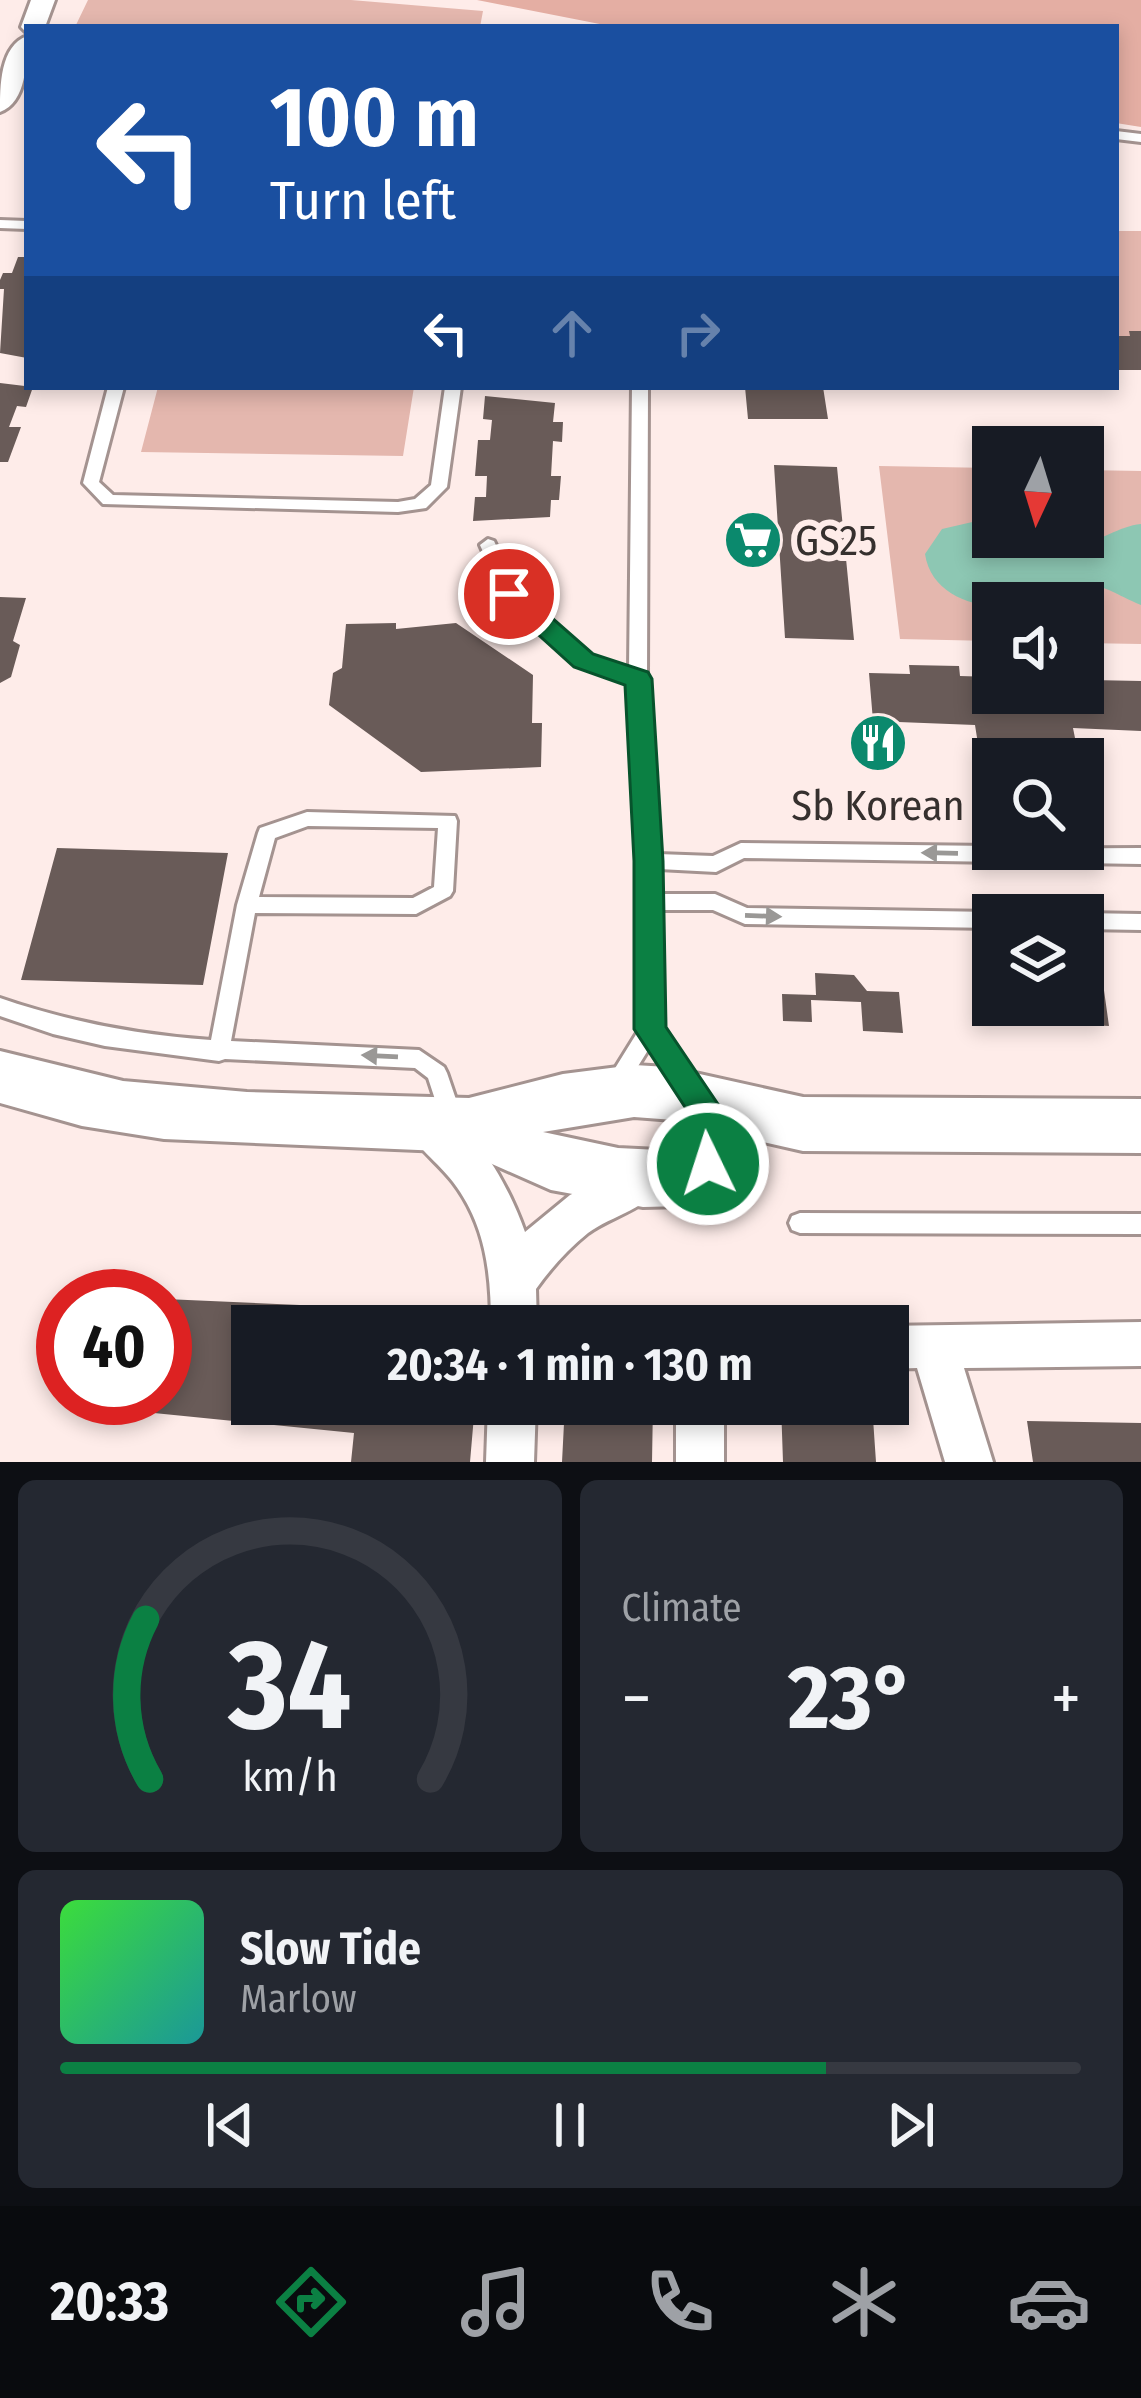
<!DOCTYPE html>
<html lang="en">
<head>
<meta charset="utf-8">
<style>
  :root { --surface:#171b24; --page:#242831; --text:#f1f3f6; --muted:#9ea1a6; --line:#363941; --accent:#0b8043 }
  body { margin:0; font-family:"Fira Sans Condensed",sans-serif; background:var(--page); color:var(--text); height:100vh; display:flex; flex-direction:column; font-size:45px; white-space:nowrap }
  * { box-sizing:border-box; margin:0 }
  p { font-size:39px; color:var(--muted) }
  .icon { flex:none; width:66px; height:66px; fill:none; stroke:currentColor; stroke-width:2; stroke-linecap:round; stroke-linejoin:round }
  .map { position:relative; height:1462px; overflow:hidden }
  .side { display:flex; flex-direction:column; gap:18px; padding:18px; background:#0d0f14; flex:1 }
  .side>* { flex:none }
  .guide { position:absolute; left:24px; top:24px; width:1095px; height:366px; border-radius:0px; box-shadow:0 6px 18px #0003; background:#1a4fa0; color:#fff; overflow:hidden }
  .needle { width:78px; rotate:184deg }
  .buttons { position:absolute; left:972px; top:426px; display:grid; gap:24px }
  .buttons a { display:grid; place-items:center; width:132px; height:132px; border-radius:0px; background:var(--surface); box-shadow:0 6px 18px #0003; font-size:60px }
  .speed { position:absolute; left:36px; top:1269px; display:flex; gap:24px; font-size:60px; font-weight:700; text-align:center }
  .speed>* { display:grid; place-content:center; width:156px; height:156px; border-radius:50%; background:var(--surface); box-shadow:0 6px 18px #0003; line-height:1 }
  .speed .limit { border:18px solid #d22; background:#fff; color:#111 }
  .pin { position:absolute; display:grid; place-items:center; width:102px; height:102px; color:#fff; margin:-51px; border:6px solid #fff; border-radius:50%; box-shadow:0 3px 12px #0007 }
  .me { position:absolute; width:132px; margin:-66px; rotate:356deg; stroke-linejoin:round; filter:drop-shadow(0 0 9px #0008) }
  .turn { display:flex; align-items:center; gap:42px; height:252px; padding:0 48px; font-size:54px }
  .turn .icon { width:156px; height:156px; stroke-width:2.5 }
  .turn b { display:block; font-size:84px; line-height:102px }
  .lanes { display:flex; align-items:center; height:114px; padding:0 48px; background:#0003; justify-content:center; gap:60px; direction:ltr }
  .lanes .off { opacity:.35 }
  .big { font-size:90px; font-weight:700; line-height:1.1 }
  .side .card { flex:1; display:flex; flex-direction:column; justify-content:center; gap:18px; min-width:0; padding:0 42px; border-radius:18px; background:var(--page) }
  .side .dial { align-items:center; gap:0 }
  .dial svg { height:312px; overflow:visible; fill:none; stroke:var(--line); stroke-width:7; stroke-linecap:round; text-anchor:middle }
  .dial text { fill:var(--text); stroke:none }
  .song { display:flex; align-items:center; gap:36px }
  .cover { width:144px; height:144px; border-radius:18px; background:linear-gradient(135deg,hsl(120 70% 55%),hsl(180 70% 35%)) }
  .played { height:12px; border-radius:6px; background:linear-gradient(90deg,var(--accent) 75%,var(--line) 75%) }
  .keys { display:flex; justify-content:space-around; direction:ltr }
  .heat { display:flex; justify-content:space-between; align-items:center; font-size:66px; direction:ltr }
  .side .tiles { flex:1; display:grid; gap:18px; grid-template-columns:1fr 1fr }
  .card:last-child { grid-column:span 2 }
  .trip { position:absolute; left:231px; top:1305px; width:678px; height:120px; border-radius:0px; background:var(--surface); box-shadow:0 6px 18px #0003; font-weight:700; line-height:120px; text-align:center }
  .tab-bar { display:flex; height:192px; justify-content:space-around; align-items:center; background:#090b0e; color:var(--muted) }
  .tab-bar .icon { width:84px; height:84px }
  .tab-bar .current { color:var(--accent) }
  .tab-bar b { font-size:54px; color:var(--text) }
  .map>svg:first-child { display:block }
  .green { fill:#e4b7ae }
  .forest { fill:#e4aea3 }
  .water { fill:#8dc7b3 }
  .building { fill:#695b58 }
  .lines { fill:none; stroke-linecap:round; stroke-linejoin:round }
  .lane-casing { stroke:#a49390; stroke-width:6 }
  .street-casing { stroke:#a49390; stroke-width:6 }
  .secondary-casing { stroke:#a49390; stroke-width:6 }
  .lane { fill:#fff; fill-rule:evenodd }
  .street { fill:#fff; fill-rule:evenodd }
  .secondary { fill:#fff; fill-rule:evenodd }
  .oneway { fill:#9a9896 }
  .route { fill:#0b8043; stroke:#07532c; stroke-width:3 }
  .labels { text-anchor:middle; stroke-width:12; stroke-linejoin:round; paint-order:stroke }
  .poi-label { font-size:42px; fill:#36302e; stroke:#feece9; text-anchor:start }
</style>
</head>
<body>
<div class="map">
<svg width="1141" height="1462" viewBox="0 0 1141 1462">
  <rect width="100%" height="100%" fill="#feece9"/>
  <path class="green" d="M88 0H351L483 11 480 27H75Z
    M1116 231H1141V339L1116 338Z
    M158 387H414L403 456 141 452Z
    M879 466 993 468V537H1083V470L1141 471V644L1083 643V603H993V641L900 639Z"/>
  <path class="forest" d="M477 0H1141V127L1116 123V27H615Z"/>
  <path class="water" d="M981 520 993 522V537C1022 537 1053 546 1078 544 1100 542 1119 526 1141 524V605C1116 595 1100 581 1070 583 1053 584 1043 595 1028 601 990 614 932 601 925 554L942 529Z"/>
  <path class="building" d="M18 257H27V358L0 353 4 289H0V280L3 273H12Z
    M1129 331H1141V370H1116V336H1130Z
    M0 383 33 387 26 407 17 406 9 427H21L8 462H0Z
    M745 387H823L828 419H748Z
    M485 396 555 403 553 422H563L562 442 553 441 551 476H561L559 500H551L550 517 473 521 475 497H486L487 476H475L478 440H490L492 420 483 419Z
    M774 465 837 467 854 640 785 638Z
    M0 597 26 598 13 641 20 645 11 677 0 683Z
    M396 623V629L456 623 533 675 532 723H542L541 767 421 772 329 705 333 673 342 668 346 624Z
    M909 665 959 666 960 676 993 677V693H1083V670H1089L1091 680 1141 681V731L1073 728 1077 748 978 744 975 725 873 721 869 673 910 674Z
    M57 848 228 853 203 985 21 980Z
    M984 969 993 970V1005H1083V975L1102 976 1109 1026 989 1020Z
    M815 973 854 975 867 991 899 992 903 1033 863 1031 861 1002 811 1000 812 1022 783 1021 782 994 816 995Z
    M165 1299 483 1313 482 1326H252V1404H475L470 1462H351L354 1433 134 1411 136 1398H165Z
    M565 1404H653L652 1462H562Z
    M781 1404H872L876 1462H783Z
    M1027 1421 1141 1423V1462H1033Z"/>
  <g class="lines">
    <g class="lane-casing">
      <path id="lane" d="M1116 131 1141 134V142L1116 139Z
        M0 220 27 221V229L0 228Z
        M108 387H124L99 482 113 495 398 502 415 499 431 485 445 387H461L447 487 426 508 398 512 103 504 83 483Z
        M632 387H648L647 679 658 854 713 856 741 843 993 846V849L1141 848V864L744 858 716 872 659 869V894H715L747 908 993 912 1000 915H993V928L745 924 713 910H659L660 1028 696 1087 692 1093 685 1096 678 1093 650 1047 622 1092 615 1095 608 1092 604 1086 640 1028 639 861 629 683 578 665 504 598 480 545 488 539 494 541 517 591 590 657 629 670Z
        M307 812 455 816 457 821 453 891 450 896 416 914 255 913 231 1041 419 1050 444 1067 447 1073 463 1120 460 1127 452 1129 444 1127 428 1078 415 1068 225 1059 219 1061 105 1046 53 1034 0 1016V998C70 1022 138 1035 211 1040L237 905 258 833 260 828ZM308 826 438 828 434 887 413 898 259 897 275 838Z
        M1083 913 1141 914V930L1083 929V915H1077Z
        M800 1213 1141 1214V1234L800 1233 792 1230 789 1223 792 1216Z"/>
    </g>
    <g class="street-casing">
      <path id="street" d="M31 0H55L45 27H27V33L21 27Z
        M27 36C27 61 27 102 0 112 0 86 0 46 27 36Z
        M426 1105C476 1123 508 1185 525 1232L570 1195 642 1161 657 1167 664 1181C652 1207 611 1216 588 1233 568 1249 551 1268 536 1289L537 1326H491C491 1274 486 1225 453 1182 438 1162 415 1147 405 1124L411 1111Z
        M1141 1322V1366L964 1368 993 1462H945L917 1368 888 1369V1326H882Z
        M488 1404H536L534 1462H486Z
        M676 1404H724V1462H676Z"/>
    </g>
    <g class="secondary-casing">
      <path id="secondary" d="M0 1051 123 1081 247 1092 469 1098 563 1074 634 1065 668 1067 803 1097 1141 1099V1153L803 1151 746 1138 735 1174 719 1194 684 1206 643 1207 551 1190 465 1152 164 1139 82 1126 0 1103ZM634 1117 674 1120 685 1131V1146L679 1151 618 1148 543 1132Z"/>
    </g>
    <use href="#lane" class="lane"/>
    <use href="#street" class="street"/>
    <use href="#secondary" class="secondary"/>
  </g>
  <defs><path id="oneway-solid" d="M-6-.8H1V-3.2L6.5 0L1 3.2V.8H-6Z" transform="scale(3)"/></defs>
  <g class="oneway">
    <use href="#oneway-solid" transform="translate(940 853) rotate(-179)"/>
    <use href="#oneway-solid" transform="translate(763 916) rotate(2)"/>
    <use href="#oneway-solid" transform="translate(380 1056) rotate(-177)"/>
  </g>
  <path class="route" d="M509 585 518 588 593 654 648 672 652 679 663 861 666 1027 730 1122 732 1151 720 1174 708 1179 697 1174 692 1164 699 1149 698 1127 634 1029V861L625 685 574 667 500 600 497 594 500 588Z"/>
  <defs>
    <g id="supermarket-disc" transform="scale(3)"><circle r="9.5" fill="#0b896d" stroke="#feece9"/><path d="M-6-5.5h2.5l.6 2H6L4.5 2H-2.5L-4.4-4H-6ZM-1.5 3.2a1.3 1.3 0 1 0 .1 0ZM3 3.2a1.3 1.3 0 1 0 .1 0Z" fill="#fff"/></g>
    <g id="restaurant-disc" transform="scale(3)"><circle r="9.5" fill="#0b896d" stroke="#feece9"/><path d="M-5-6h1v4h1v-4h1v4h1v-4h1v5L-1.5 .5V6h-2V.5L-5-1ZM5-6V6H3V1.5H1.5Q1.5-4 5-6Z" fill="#fff"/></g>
  </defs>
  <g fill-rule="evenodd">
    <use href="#supermarket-disc" x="753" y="540"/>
    <use href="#restaurant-disc" x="878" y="743"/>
  </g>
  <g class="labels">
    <g class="poi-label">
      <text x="795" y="555">GS25</text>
      <text x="878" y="820" text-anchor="middle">Sb Korean</text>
    </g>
  </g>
</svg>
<div class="buttons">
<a><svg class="needle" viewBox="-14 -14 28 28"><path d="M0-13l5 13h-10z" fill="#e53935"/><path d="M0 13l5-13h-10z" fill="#9ea1a6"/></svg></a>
<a><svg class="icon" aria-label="sound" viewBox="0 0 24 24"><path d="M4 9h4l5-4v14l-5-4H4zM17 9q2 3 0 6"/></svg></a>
<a><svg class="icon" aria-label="search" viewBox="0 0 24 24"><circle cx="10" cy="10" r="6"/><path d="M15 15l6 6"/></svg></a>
<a><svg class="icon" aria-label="layers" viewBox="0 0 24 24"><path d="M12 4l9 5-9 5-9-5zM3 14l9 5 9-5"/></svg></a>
</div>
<div class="speed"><div class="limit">40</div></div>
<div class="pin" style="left:509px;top:594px;background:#d93025"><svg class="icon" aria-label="arrive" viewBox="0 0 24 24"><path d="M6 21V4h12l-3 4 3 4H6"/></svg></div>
<svg class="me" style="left:708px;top:1164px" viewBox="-20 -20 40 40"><circle r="17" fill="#0b8043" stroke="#fff" stroke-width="3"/><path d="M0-11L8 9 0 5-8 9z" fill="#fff"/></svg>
<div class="trip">20:34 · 1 min · 130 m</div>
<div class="guide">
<div class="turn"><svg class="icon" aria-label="left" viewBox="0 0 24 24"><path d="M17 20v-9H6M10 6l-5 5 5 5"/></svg><div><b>100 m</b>Turn left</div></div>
<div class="lanes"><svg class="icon" aria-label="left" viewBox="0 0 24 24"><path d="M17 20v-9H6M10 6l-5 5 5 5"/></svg><svg class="icon off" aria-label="ahead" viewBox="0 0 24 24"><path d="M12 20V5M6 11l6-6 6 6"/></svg><svg class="icon off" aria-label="right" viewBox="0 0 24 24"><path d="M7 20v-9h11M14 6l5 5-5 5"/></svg></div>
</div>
</div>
<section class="side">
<div class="tiles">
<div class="card dial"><svg viewBox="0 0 100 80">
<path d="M14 69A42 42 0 1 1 86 69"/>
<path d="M14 69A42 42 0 0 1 13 28" stroke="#0b8043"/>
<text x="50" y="56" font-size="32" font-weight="700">34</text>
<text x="50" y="72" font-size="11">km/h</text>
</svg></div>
<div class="card"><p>Climate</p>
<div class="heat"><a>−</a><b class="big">23°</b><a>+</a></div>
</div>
<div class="card">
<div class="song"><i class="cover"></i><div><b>Slow Tide</b><p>Marlow</p></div></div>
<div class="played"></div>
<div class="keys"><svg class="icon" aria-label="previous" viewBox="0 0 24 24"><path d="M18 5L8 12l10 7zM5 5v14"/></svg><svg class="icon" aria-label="pause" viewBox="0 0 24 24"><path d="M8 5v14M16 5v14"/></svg><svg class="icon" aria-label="next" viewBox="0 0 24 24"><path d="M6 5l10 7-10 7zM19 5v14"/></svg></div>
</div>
</div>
</section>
<nav class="tab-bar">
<b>20:33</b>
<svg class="icon current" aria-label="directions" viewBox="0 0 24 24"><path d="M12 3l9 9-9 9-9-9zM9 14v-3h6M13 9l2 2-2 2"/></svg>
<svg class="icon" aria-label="music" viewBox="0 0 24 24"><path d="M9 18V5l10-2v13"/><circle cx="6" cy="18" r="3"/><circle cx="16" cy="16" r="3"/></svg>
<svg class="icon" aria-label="phone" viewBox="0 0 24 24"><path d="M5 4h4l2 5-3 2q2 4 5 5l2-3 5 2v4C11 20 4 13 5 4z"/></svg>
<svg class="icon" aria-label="climate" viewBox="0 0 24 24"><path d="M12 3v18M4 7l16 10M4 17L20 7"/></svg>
<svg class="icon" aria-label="car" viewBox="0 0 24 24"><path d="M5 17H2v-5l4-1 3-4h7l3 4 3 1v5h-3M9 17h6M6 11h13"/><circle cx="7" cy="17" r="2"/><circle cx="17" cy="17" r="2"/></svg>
</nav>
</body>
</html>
